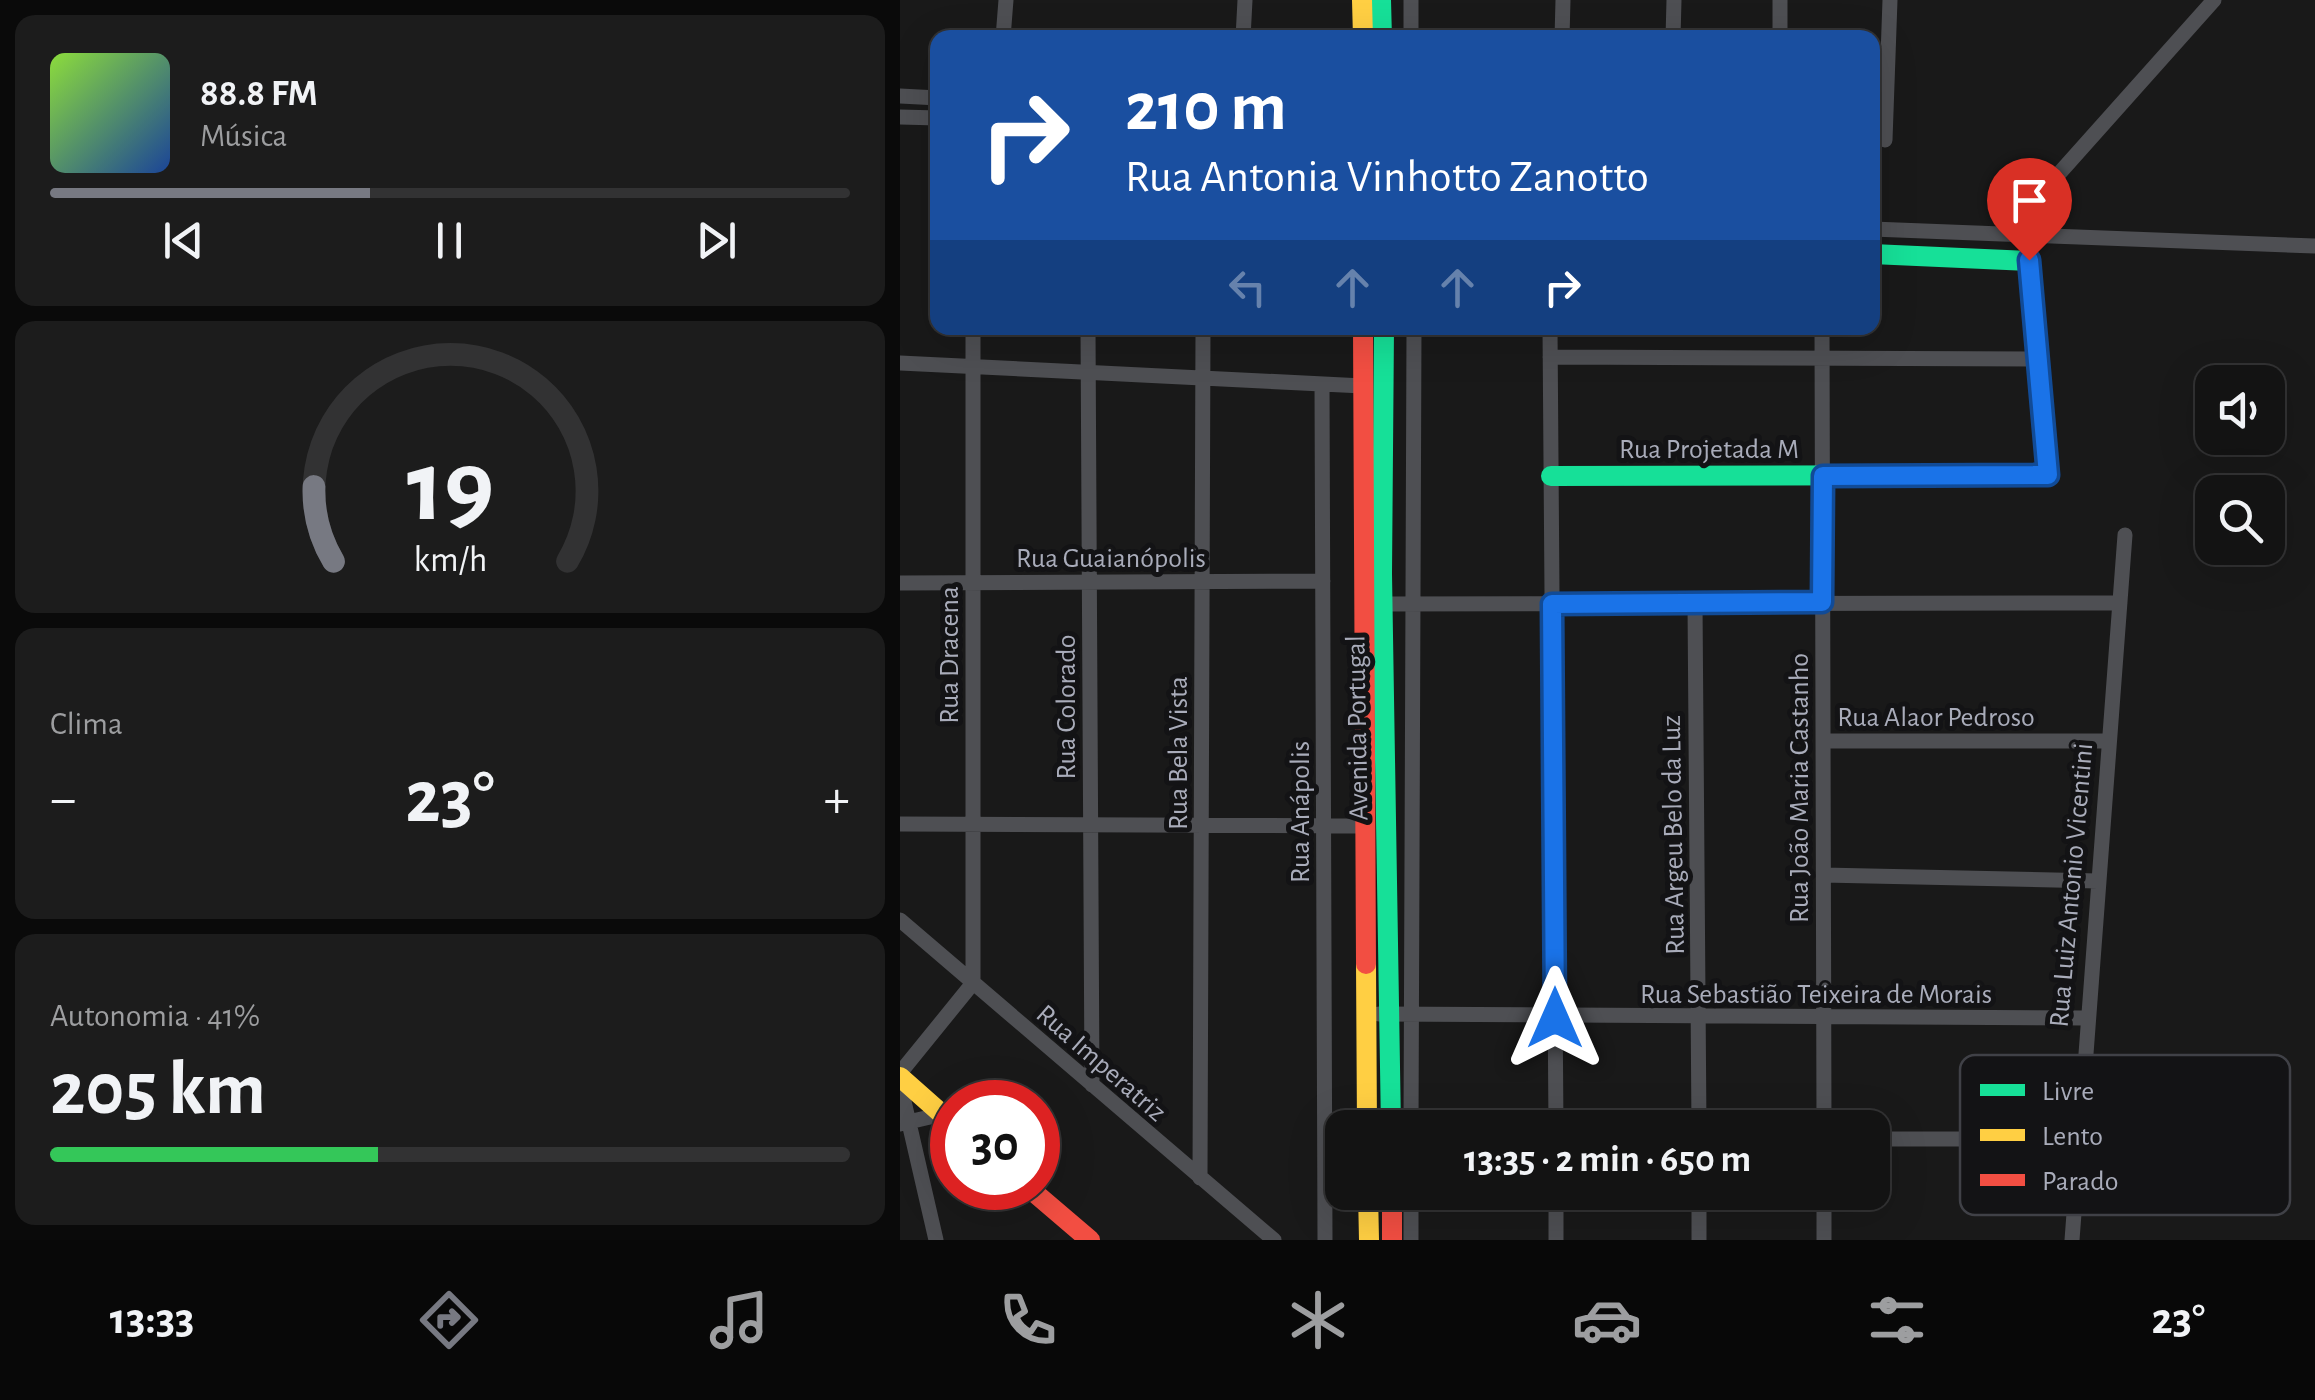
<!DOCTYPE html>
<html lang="pt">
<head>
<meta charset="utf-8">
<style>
  :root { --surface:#131313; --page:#1c1c1c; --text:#f1f3f6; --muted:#9d9ea0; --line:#323233; --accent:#777982 }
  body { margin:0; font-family:"Alegreya Sans",sans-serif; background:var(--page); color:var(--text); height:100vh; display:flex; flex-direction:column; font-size:38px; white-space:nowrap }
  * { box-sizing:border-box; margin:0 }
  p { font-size:32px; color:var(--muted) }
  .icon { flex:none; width:55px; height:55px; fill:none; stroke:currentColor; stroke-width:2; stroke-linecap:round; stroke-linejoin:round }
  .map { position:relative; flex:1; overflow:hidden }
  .side { display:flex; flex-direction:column; gap:15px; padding:15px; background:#0a0a0a; width:900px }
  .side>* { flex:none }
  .hud { position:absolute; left:30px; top:30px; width:950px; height:305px; border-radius:20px; box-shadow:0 10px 40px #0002,0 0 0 2px var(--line); background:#1a4fa0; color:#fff; overflow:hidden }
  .fabs { position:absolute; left:1295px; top:365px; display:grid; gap:20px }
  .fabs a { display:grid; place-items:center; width:90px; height:90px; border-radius:20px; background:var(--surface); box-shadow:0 10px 40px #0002,0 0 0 2px var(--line); font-size:50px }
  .speed { position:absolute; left:30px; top:1080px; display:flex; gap:20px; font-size:50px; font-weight:700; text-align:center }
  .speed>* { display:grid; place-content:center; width:130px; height:130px; border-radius:50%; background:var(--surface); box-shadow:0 10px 40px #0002,0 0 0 2px var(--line); line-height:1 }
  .speed .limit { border:15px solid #d22; background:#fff; color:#111 }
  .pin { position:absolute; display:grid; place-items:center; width:85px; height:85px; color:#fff; margin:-102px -42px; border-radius:50% 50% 50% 0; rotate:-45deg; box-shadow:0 0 10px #0007 }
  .pin .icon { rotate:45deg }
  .me { position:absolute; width:110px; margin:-55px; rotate:0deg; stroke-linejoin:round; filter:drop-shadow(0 0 8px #0008) }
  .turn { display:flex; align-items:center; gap:35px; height:210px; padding:0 30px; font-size:45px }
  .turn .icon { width:130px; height:130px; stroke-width:2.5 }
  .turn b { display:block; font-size:70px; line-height:85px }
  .lanes { display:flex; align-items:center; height:95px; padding:0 30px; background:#0003; justify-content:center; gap:50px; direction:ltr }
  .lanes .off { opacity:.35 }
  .big { font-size:75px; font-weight:700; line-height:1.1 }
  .side .widget { flex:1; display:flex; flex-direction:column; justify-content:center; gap:15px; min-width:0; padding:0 35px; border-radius:20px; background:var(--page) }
  .side .dial { align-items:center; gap:0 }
  .dial svg { height:260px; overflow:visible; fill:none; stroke:var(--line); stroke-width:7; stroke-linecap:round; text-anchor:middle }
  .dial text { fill:var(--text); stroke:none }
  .song { display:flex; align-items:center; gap:30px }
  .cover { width:120px; height:120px; border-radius:15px; background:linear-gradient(135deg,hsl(90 70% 55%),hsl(220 70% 35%)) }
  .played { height:10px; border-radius:5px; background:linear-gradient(90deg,var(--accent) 40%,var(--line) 40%) }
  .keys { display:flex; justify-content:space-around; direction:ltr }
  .heat { display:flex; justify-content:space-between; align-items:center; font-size:55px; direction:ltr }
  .charge { height:15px; border-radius:8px; background:linear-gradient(90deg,#34c759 41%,var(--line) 0) }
  .trip { position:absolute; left:425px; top:1110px; width:565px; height:100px; border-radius:20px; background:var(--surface); box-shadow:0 10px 40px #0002,0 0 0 2px var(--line); font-weight:700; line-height:100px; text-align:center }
  .tab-bar { display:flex; height:160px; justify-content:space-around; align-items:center; background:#080808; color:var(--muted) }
  .tab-bar .icon { width:70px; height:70px }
  .tab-bar .selected { color:var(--accent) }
  .tab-bar b { font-size:45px; color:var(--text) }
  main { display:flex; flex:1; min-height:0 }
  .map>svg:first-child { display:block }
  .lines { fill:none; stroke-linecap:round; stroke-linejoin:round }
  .street { stroke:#4e4f53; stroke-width:15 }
  .fast { stroke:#16e098; stroke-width:20 }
  .slow { stroke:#ffcf43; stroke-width:20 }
  .jam { stroke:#f24e42; stroke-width:20 }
  .route-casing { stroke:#114b97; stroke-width:25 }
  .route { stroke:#1a73e8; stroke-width:18 }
  .labels { text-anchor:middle; stroke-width:10; stroke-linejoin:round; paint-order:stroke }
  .street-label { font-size:28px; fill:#a9acba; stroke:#131315 }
  .key { fill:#131315; stroke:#404147; stroke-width:2.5 }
  .key-label { font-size:28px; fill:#a9acba }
</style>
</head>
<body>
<main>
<section class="side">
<div class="widget">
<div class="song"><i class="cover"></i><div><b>88.8 FM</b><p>Música</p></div></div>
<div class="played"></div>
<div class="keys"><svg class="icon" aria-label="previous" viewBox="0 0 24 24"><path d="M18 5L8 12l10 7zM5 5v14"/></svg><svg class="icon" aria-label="pause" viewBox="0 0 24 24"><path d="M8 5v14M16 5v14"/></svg><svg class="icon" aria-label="next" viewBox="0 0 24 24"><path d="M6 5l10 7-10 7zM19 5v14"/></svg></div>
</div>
<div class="widget dial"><svg viewBox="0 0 100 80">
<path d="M14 69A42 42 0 1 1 86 69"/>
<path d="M14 69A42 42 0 0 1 8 46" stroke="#777982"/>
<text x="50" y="56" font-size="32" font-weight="700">19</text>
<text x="50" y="72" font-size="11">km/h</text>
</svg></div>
<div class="widget"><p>Clima</p>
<div class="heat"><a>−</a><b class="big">23°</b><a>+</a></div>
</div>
<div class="widget"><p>Autonomia · 41%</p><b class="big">205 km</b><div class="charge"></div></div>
</section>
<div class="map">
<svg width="1415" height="1240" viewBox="0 0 1415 1240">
  <rect width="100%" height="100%" fill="#191919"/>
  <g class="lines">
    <path class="street" d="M511 0V38
      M103 38 106 0
      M343 38 345 0
      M662 38 663 0
      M773 38 774 0
      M880 38V0
      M0 96 38 98
      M0 117 38 118
      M985 140 990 0
      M972 229 1415 246
      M1106 233 1314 0
      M188 328 192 1085
      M650 328 656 1128
      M922 328 924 1128
      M650 357 1140 359
      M0 363 463 386
      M422 384 425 1240
      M0 583 423 581
      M795 603 799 1128
      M482 604 1220 603
      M923 741H1209
      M0 824 464 826
      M923 875 1198 881
      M0 920 374 1240
      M479 1014 1187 1018
      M0 1073 73 983V328
      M0 1084 36 1240
      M0 1124 43 1114
      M511 1128 514 328
      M972 1139H1178
      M300 1178 303 328
      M511 1192V1240
      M656 1192V1240
      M799 1192V1240
      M924 1192V1240
      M1172 1240 1225 535"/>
    <path class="fast" d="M481 0 482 38
      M484 328 482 574 491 1128
      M651 476 1147 475 1129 261 972 254"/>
    <path class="slow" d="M462 0 463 38
      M466 964 467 1128
      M0 1077 52 1123
      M468 1192 469 1240"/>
    <path class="jam" d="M463 328 466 964
      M129 1188 190 1240
      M492 1192V1240"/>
  </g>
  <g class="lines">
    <g class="route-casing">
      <path id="route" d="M655 1018 652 604 922 602 923 476 1148 475 1129 260"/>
    </g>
    <use href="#route" class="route"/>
  </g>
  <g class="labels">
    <g class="street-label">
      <text x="809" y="458">Rua Projetada M</text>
      <text x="211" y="567">Rua Guaianópolis</text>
      <text transform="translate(48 655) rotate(-90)" y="10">Rua Dracena</text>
      <text transform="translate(165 707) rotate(-90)" y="10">Rua Colorado</text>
      <text x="1036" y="726">Rua Alaor Pedroso</text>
      <text transform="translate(456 728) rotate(-91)" y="10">Avenida Portugal</text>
      <text transform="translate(277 753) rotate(-90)" y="10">Rua Bela Vista</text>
      <text transform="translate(898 788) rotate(-90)" y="10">Rua João Maria Castanho</text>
      <text transform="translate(399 812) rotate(-90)" y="10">Rua Anápolis</text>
      <text transform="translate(772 835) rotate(-91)" y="10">Rua Argeu Belo da Luz</text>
      <text transform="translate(1170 885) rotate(-85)" y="10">Rua Luiz Antonio Vicentini</text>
      <text x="916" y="1003">Rua Sebastião Teixeira de Morais</text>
      <text transform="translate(202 1062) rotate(41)" y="10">Rua Imperatriz</text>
    </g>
  </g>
  <rect x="1060" y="1055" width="330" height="160" rx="15" class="key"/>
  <rect x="1080" y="1084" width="45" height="12" fill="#16e098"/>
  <rect x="1080" y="1129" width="45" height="12" fill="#ffcf43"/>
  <rect x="1080" y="1174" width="45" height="12" fill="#f24e42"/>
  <g class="key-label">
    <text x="1142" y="1100">Livre</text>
    <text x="1142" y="1145">Lento</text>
    <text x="1142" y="1190">Parado</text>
  </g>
</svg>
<div class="fabs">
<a><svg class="icon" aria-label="sound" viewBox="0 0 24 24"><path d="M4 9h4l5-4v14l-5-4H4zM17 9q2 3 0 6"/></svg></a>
<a><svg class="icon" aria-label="search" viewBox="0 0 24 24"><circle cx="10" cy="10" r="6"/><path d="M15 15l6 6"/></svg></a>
</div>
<div class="speed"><div class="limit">30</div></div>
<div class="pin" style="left:1129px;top:260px;background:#d93025"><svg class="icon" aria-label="arrive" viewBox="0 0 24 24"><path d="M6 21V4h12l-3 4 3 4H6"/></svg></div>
<svg class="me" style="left:655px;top:1018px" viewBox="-20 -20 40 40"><path d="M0-17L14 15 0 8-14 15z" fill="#1a73e8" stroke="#fff" stroke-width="4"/></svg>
<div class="trip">13:35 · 2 min · 650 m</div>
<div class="hud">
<div class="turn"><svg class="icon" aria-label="right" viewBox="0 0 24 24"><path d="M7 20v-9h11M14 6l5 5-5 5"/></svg><div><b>210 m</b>Rua Antonia Vinhotto Zanotto</div></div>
<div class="lanes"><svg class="icon off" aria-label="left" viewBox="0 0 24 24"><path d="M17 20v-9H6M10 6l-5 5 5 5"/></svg><svg class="icon off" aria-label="ahead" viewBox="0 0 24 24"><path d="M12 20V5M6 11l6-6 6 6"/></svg><svg class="icon off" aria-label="ahead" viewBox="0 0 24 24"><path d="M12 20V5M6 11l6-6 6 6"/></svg><svg class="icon" aria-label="right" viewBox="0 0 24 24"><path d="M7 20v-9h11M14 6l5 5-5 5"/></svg></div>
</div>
</div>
</main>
<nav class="tab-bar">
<b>13:33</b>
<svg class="icon selected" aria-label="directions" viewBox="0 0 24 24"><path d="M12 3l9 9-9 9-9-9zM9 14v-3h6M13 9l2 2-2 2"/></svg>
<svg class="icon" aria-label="music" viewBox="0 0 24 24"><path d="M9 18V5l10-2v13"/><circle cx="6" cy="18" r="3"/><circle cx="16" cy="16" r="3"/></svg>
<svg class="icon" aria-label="phone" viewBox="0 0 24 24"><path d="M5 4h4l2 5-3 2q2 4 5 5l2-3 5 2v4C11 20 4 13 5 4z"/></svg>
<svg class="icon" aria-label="climate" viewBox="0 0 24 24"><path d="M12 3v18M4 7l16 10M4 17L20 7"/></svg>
<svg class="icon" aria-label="car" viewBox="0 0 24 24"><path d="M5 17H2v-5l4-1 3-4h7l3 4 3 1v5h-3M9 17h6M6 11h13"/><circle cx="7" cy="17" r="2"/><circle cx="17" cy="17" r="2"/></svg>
<svg class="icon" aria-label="filters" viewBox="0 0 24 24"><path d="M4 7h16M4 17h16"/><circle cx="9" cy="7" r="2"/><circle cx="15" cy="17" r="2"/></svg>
<b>23°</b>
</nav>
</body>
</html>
